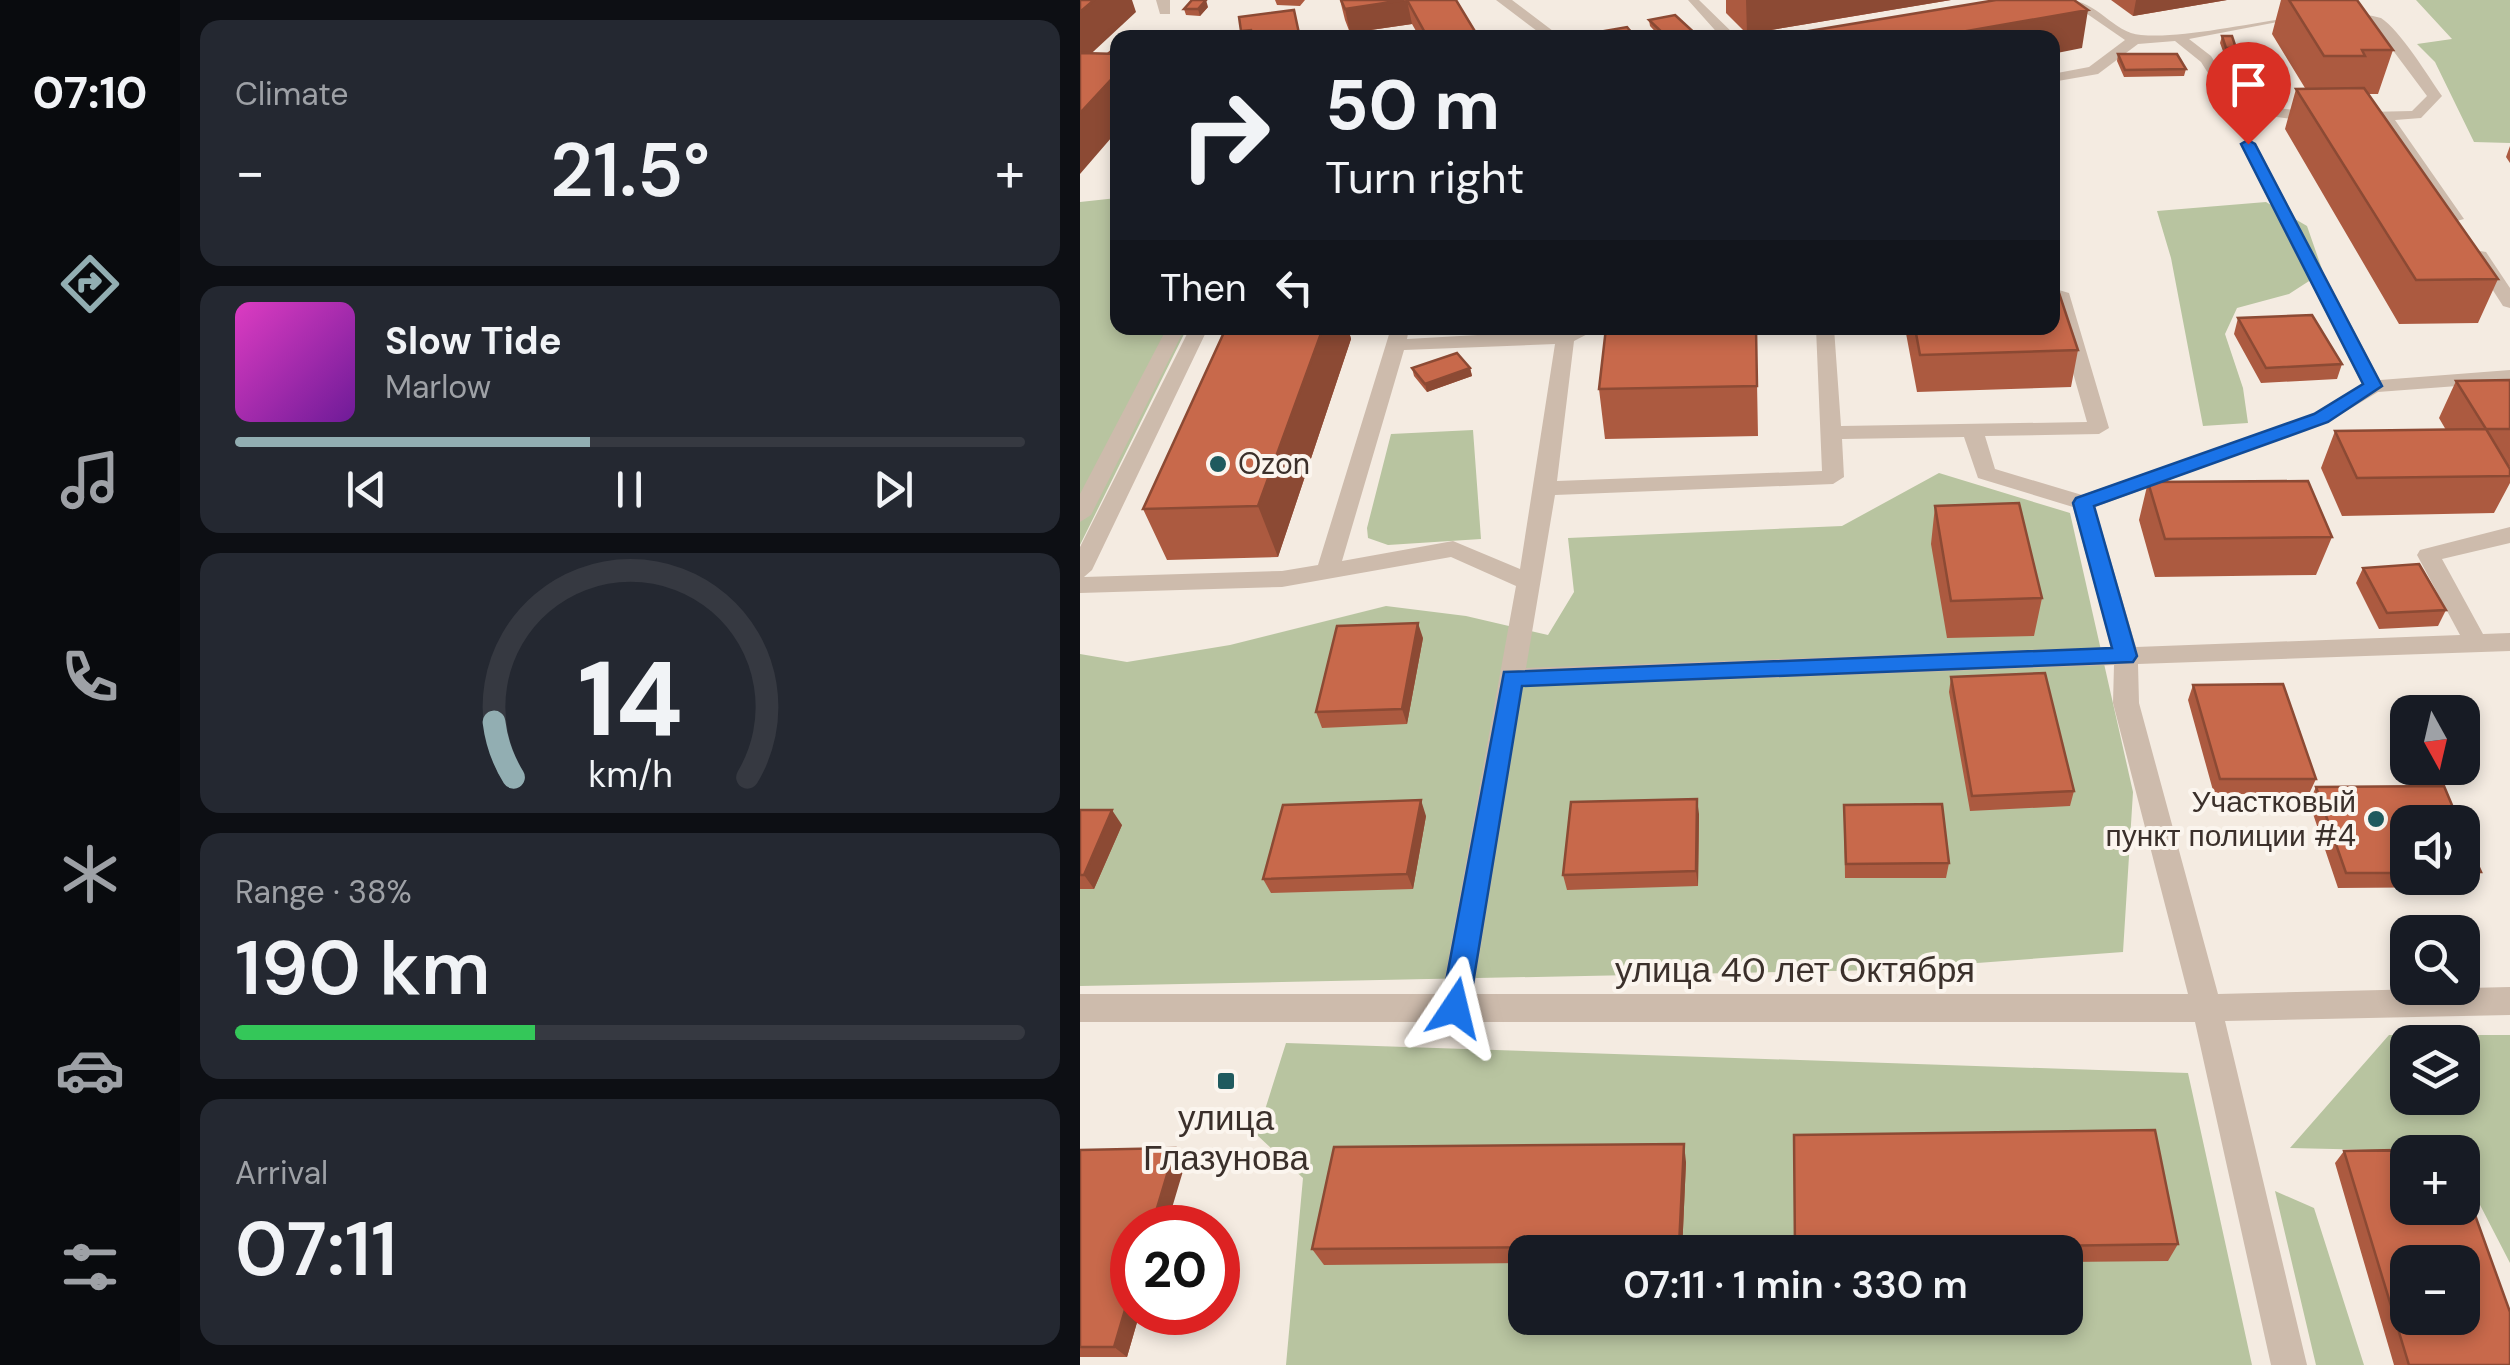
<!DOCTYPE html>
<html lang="en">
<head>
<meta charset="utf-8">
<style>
  :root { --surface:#171b24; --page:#242831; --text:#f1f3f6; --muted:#9ea1a6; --line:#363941; --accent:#92aeb2 }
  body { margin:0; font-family:"DM Sans",sans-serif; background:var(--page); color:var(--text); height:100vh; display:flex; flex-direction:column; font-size:38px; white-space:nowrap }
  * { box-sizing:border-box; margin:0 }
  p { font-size:32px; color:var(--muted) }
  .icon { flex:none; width:55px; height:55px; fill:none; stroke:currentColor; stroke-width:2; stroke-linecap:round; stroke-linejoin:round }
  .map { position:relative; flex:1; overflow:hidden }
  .drawer { display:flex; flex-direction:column; gap:20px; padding:20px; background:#0d0f14; width:900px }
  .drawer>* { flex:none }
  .guide { position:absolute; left:30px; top:30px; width:950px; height:305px; border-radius:20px; box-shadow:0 5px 15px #0003; background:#171b24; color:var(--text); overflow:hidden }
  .needle { width:65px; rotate:172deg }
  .controls { position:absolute; left:1310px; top:695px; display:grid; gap:20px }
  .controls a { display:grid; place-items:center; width:90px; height:90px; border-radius:20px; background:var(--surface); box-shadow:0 5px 15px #0003; font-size:50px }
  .speed { position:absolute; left:30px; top:1205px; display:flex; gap:20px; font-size:50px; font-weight:700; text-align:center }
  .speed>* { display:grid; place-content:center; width:130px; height:130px; border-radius:50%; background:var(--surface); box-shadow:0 5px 15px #0003; line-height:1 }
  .speed .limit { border:15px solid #d22; background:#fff; color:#111 }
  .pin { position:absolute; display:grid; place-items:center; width:85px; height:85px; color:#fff; margin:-102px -42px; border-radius:50% 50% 50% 0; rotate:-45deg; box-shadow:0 0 10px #0007 }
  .pin .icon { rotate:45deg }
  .me { position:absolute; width:110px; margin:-55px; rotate:10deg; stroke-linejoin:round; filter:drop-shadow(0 0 8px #0008) }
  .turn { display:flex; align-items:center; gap:35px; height:210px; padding:0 50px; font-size:45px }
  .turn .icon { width:130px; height:130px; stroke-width:2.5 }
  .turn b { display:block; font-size:70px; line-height:85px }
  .then { display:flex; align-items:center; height:95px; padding:0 50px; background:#0003; gap:20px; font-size:38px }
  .big { font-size:75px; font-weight:600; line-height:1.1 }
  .drawer .tile { flex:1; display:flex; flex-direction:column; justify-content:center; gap:15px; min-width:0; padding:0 35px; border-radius:20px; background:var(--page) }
  .drawer .dial { align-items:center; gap:0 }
  .dial svg { height:260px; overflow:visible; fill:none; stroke:var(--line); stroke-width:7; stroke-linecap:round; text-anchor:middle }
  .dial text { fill:var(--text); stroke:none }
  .song { display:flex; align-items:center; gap:30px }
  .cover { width:120px; height:120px; border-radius:15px; background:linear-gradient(135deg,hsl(310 70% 55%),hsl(280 70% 35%)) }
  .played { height:10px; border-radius:5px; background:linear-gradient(90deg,var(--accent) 45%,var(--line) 45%) }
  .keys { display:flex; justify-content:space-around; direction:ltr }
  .heat { display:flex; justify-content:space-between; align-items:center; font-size:55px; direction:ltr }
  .charge { height:15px; border-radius:8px; background:linear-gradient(90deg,#34c759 38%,var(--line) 0) }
  .trip { position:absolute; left:428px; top:1235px; width:575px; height:100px; border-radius:20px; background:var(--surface); box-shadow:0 5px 15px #0003; font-weight:600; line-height:100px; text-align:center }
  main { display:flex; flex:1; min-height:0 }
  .dock { display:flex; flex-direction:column; width:180px; justify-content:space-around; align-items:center; background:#090b0e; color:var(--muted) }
  .dock .icon { width:70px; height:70px }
  .dock .active { color:var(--accent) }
  .dock b { font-size:45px; color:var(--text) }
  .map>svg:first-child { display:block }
  .green { fill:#b8c4a0; fill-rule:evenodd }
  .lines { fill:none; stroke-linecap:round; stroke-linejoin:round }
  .minor { fill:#cdbbac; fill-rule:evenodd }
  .wall { fill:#ac5a40 }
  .shaded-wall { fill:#8c4a34 }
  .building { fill:#c8694b; stroke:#8c4a34; stroke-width:2.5; fill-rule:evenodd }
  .route { fill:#1a73e8; stroke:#114b97; stroke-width:2.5 }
  .poi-dot { fill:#1f5a5e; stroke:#fbf5ee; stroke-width:4 }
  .labels { text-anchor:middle; stroke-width:8; stroke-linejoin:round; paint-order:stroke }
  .poi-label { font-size:30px; fill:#3b302b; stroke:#fbf5ee; text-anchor:start }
  .near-street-label { font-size:35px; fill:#3b302b; stroke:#fbf5ee }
  .near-poi-label { font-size:35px; fill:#3b302b; stroke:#fbf5ee }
</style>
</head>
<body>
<main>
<nav class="dock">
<b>07:10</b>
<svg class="icon active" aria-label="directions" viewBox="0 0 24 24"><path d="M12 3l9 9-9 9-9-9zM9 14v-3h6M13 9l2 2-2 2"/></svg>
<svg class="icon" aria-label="music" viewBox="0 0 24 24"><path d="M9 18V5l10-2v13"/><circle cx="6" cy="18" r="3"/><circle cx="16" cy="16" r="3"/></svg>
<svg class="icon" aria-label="phone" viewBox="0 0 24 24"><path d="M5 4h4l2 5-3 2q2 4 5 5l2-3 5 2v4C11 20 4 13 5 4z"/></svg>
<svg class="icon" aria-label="climate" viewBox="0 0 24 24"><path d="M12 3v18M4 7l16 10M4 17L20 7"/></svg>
<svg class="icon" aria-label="car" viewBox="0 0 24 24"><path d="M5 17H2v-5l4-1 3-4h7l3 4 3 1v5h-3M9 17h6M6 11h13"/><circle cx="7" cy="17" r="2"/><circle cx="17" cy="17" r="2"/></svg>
<svg class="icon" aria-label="filters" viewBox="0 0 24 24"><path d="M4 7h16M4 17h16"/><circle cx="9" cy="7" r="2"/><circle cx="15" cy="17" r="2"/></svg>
</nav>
<section class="drawer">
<div class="tile"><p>Climate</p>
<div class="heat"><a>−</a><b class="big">21.5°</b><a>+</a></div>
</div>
<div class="tile">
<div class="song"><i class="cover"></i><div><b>Slow Tide</b><p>Marlow</p></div></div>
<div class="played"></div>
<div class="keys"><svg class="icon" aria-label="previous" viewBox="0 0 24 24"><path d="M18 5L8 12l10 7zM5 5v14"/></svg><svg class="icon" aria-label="pause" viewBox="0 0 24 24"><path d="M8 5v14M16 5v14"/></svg><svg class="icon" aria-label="next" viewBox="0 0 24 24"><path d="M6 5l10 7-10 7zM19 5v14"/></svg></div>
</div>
<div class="tile dial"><svg viewBox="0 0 100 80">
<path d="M14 69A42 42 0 1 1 86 69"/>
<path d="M14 69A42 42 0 0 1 8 52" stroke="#92aeb2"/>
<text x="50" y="56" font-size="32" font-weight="700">14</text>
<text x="50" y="72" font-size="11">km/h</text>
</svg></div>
<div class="tile"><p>Range · 38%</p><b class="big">190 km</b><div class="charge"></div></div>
<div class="tile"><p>Arrival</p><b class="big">07:11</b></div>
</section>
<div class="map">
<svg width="1430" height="1365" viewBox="0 0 1430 1365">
  <rect width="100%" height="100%" fill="#f4ebe1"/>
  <path class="green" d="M1336 0H1430V143L1394 142 1355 62 1337 44 1372 39Z
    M37 198 38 328H107L0 545V202Z
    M1186 202 1227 226 1243 272 1209 294 1157 308 1145 334 1163 388 1168 423 1123 426 1091 258 1077 211Z
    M393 430 401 539 308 545 288 538 287 528 311 434Z
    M859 473 990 513 1053 792 1043 952 804 970 0 986V654L47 662 150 645 306 606 386 616 468 635 494 592 488 538 762 526Z
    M1309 1035H1430V1263L1383 1172 1382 1152 1210 1148ZM1328 1042H1382V1098H1328Z
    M206 1043 1108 1073 1172 1365H206L223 1178 177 1135ZM445 1252H985V1318H445Z
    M1195 1191 1234 1208 1284 1365H1236Z"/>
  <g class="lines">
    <path class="minor" d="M76 0H90V14H80Z
      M416 0H432L473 31 461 34Z
      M608 0H619L658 38H642Z
      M987 0C1017 0 1033 33 1061 35 1126 41 1244 0 1301 18 1320 30 1348 76 1362 96L1341 118 1315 120 1384 219 1369 223 1304 124 1307 120 1241 123 1152 111 1121 62 1095 41 1058 44 1018 74 972 82V74L1009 67 1045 40ZM1224 17H1275L1294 25 1347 96 1332 111 1241 113 1162 104 1131 56 1109 39Z
      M1168 139 1176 144 1300 380 1430 370V382L1298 392 1248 422 1015 507 1056 647 1380 635 1337 555 1340 550 1430 527V543L1362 559 1403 634 1430 633V651L1058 664 1059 703 1138 994 1430 987V1015L1145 1021 1227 1365H1191L1115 1022H0V994H362L436 586 371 557 202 587 0 593V547L110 328H128L12 570 4 577 202 571 238 565 311 328H329L327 339 519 328 494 341 477 481 742 471 736 328H754L761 426 1007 422 972 299V288L989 293 1029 428 1019 434 905 436 915 469 1002 495 1234 414 1282 384 1160 144ZM475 344 440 569 373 541 262 561 324 350ZM884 437 898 478 993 507 1031 647 446 668 475 495 753 484 764 477 762 439ZM1034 665 1033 703 1108 994H393L443 687Z
      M1400 251 1406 252 1430 288V308L1423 306 1391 256Z
      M87 328H105L11 515 0 522V494Z"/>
  </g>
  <path class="wall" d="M195 0H225L220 6 197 5Z
    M260 0H376L399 38H340L332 24 270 33 265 20Z
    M646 0H871L667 34 646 13Z
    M1031 0H1147L1053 16Z
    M1201 0H1277L1313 50 1298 94H1288L1418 279 1398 323 1319 324 1205 129 1216 89 1225 88 1192 34Z
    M128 7 120 16 106 15 104 9Z
    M569 20 620 38H581L570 26Z
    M1142 36 1156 48 1154 55 1144 54 1140 43Z
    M1038 54 1106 69 1104 76 1044 77 1037 61Z
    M1430 146V163L1426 157Z
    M1158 318 1262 364 1257 379 1181 383 1154 334Z
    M146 328H268L271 339 198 557 87 560 63 509Z
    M676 328 678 436 525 439 519 389Z
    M825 328H972L998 350 991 387 837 392Z
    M332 368H390L392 376 347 392 334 376Z
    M1430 380V466H1428L1430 469V483L1414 513 1262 516 1241 468 1255 431 1366 430 1359 418 1376 381Z
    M1068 482 1252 537 1236 575 1075 577 1059 520Z
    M855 506 962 598 954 636 867 638 851 544Z
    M1283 568 1366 610 1358 626 1299 629 1276 583Z
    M343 638 327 724 242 728 236 712Z
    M871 677 994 791 990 806 890 811 869 692Z
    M1113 685 1236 779 1229 794H1134L1108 700Z
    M1236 787 1328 822V878H1382V830L1401 872 1391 887 1258 888 1229 802Z
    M764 805 869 863 866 878H765Z
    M0 810 42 825 14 889H0Z
    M619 814 618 886 487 890 483 875Z
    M346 816 333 889 191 893 183 879Z
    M714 1135 1098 1244 1088 1261 985 1262V1252H715Z
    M0 1150 106 1161 52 1312H60L47 1357H0Z
    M1264 1151 1430 1365H1314L1255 1163Z
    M606 1162 602 1252H445V1263L244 1265 232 1249Z"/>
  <path class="shaded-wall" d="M14 0H52L56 12 0 64V12Z
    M126 0 128 7 120 16 118 9Z
    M327 0 332 24 270 33 265 9Z
    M666 0H871L667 34Z
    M1056 0H1147L1053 16Z
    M1008 10 1002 48 972 54V38H847Z
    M171 30 174 38H163L161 31Z
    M38 72V130L0 174V113Z
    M243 328H268L271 339 198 557 178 506Z
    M390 368 392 376 347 392 345 384Z
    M338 623 343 638 327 724 322 709Z
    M617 799 619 814 618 886 616 871Z
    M341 800 346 816 333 889 327 874Z
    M32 810 42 825 14 889 4 875Z
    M604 1144 606 1162 602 1252H600L599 1246Z
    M95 1148 106 1161 86 1228H71Z
    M52 1286V1312H60L47 1357 34 1347Z"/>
  <path class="building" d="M0 0H14L0 12Z
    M112 0H126L118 9H104Z
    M261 0H324L265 9Z
    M327 0H376L399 38H348Z
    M916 0H994L1008 10 847 38H707L705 35Z
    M1209 0H1277L1313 50H1282L1285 56H1244Z
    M214 10 220 38H172L171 30 161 31 159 17Z
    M595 15 620 38H588L569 20Z
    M547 27 556 38H497L496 36Z
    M46 36 96 38H45Z
    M1142 36H1152L1156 48H1146Z
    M38 45V53H29Z
    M0 53 38 54V72L0 113Z
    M1038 54H1097L1106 69 1045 70Z
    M1284 88 1418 279 1336 280 1216 89Z
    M976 284 998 350 840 355 835 328H972V285Z
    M1232 315 1262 364 1186 368 1158 318Z
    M146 328H243L178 506 63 509Z
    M526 328H676L677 386 519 389Z
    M377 353 390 368 345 384 332 368Z
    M1430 380V429H1406L1376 381Z
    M1406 429 1430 469V476L1277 478 1255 431Z
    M1228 481 1252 537 1085 539 1068 482Z
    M939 503 962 598 871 601 855 506Z
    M1339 564 1366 610 1307 613 1283 568Z
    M338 623 322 709 236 712 257 626Z
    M965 673 994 791 892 796 871 677Z
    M1203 684 1236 779H1140L1113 685Z
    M1364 786 1379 822H1328V873H1266L1236 787Z
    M617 799 616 871 483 875 491 802Z
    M341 800 327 874 183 879 203 805Z
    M862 804 869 863 766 864 764 805Z
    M0 810H32L4 875H0Z
    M1382 830 1401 872H1382Z
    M1075 1130 1098 1244 715 1250 714 1135Z
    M604 1144 599 1246 232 1249 254 1147Z
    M95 1148 71 1228H52V1286L34 1347H0V1150Z
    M1372 1149 1373 1152H1328V1208H1382V1179L1430 1312V1365H1329L1264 1151ZM1328 1262H1382V1318H1328Z"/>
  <path class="route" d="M1168 140 1175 144 1302 386 1248 422 1014 506 1057 656 1053 662 442 686 389 1008 385 1016 375 1020 365 1016 361 1008 424 672 1032 648 993 503 996 498 1234 414 1283 384 1161 144Z"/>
  <g class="poi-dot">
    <circle cx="138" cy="464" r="10"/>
    <circle cx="1296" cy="819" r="10"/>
    <rect x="136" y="1071" width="20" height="20" rx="5"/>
  </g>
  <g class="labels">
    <g class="poi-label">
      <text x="158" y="474">Ozon</text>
      <text x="1276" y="812" text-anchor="end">Участковый<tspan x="1276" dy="34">пункт полиции #4</tspan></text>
    </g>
    <g class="near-street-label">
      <text x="715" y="982">улица 40 лет Октября</text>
    </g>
    <g class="near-poi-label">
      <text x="146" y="1130">улица<tspan x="146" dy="40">Глазунова</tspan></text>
    </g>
  </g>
</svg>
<div class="controls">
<a><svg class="needle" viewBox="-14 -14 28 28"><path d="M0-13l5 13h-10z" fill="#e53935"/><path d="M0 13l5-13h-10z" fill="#9ea1a6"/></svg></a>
<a><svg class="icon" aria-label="sound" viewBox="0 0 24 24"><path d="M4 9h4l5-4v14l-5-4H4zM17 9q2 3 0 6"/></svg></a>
<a><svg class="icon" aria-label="search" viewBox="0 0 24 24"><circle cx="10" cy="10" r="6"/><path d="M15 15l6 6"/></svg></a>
<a><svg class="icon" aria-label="layers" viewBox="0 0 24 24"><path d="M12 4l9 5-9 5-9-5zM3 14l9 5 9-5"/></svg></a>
<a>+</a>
<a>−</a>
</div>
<div class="speed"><div class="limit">20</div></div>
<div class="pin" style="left:1168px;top:144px;background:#d93025"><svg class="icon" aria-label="arrive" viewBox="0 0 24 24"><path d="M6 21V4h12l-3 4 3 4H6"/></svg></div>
<svg class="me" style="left:375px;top:1008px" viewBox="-20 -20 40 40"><path d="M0-17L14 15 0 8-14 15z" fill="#1a73e8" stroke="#fff" stroke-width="4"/></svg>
<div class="trip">07:11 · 1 min · 330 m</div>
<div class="guide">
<div class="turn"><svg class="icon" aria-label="right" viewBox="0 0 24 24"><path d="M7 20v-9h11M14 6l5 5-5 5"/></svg><div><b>50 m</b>Turn right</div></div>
<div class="then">Then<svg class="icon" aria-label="left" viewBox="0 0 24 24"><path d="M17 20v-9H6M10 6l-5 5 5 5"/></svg></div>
</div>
</div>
</main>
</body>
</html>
